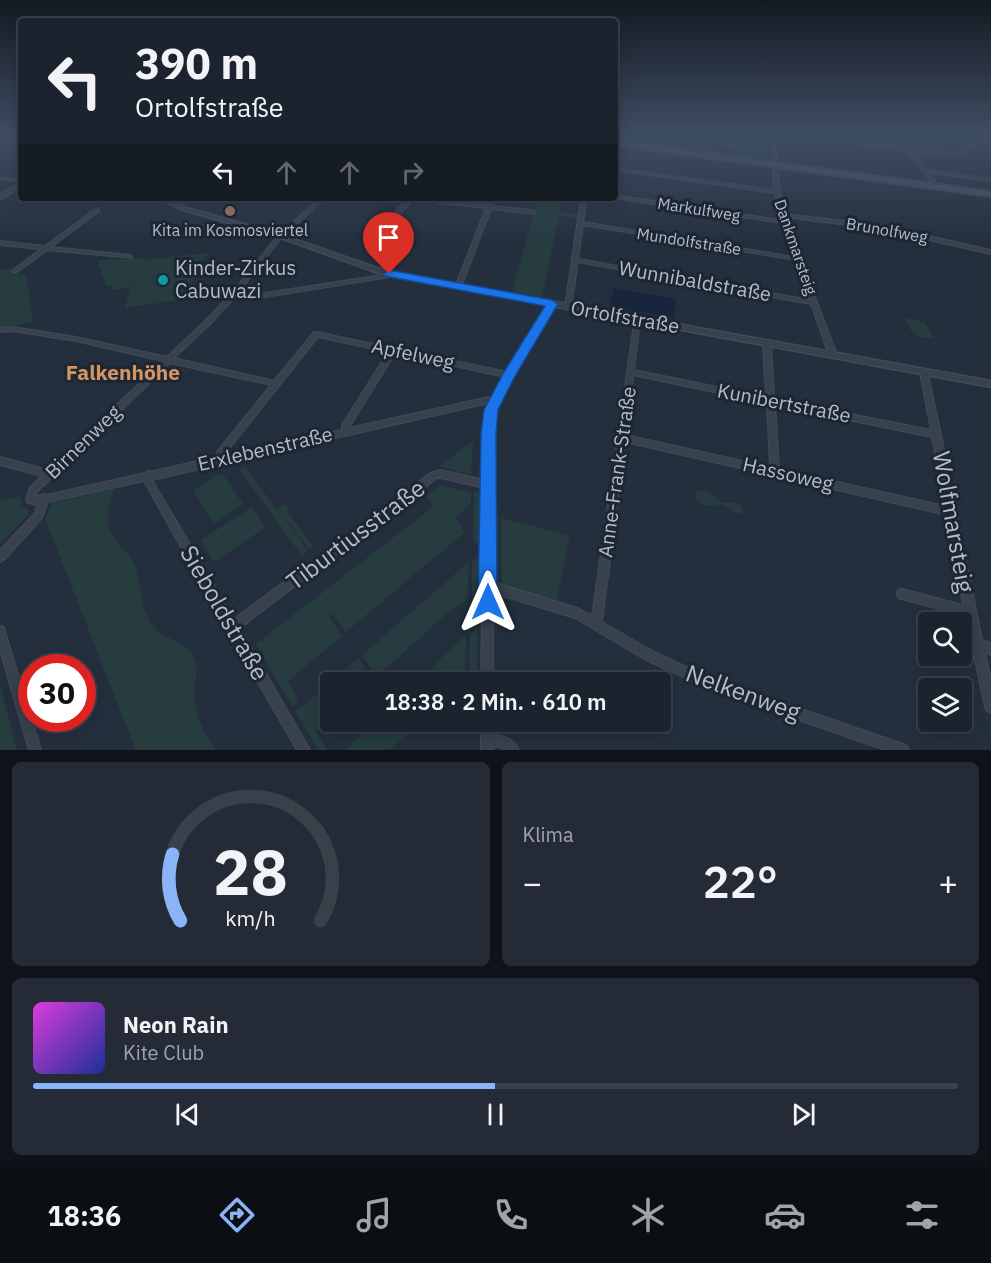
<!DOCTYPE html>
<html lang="de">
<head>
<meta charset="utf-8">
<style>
  :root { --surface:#1b232e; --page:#242b36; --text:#f1f3f6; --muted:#a0a4aa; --line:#39404a; --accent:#8ab4f8 }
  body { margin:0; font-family:"IBM Plex Sans",sans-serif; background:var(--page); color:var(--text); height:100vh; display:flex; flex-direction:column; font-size:22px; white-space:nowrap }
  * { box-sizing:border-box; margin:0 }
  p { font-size:20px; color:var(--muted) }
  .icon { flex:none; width:33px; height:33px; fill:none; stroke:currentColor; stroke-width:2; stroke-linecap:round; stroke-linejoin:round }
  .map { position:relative; height:750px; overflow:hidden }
  .panel { display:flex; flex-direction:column; gap:12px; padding:12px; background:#0f1319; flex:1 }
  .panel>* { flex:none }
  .hud { position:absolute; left:18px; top:18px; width:600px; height:183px; border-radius:6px; box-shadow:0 3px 15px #0003,0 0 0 2px var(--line); background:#1b232e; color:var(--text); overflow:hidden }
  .controls { position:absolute; left:918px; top:612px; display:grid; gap:12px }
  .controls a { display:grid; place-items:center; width:54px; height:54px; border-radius:6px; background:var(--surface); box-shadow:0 3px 15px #0003,0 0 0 2px var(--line); font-size:30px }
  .speed { position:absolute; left:18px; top:654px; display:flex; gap:12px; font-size:30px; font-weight:700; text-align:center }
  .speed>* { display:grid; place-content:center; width:78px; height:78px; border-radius:50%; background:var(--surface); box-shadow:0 3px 15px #0003,0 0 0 2px var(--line); line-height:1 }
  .speed .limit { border:9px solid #d22; background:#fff; color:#111 }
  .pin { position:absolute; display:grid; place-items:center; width:51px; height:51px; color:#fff; margin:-62px -26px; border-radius:50% 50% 50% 0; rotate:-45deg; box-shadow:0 0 6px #0007 }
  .pin .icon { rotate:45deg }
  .me { position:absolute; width:66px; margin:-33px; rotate:0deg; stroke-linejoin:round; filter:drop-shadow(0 0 4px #0008) }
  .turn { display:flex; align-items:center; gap:21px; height:126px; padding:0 18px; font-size:27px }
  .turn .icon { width:78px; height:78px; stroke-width:2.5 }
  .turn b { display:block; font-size:42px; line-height:51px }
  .lanes { display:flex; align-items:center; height:57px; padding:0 18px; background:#0003; justify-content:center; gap:30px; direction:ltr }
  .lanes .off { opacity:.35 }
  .big { font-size:45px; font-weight:600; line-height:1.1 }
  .panel .widget { flex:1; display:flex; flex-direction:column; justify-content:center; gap:9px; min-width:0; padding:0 21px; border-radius:9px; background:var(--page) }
  .panel .dial { align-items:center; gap:0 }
  .dial svg { height:156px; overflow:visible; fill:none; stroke:var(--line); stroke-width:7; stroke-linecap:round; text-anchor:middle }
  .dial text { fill:var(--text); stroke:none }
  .song { display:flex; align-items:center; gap:18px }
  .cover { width:72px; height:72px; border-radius:9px; background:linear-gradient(135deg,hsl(300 70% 55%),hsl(230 70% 35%)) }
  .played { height:6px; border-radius:3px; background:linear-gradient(90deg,var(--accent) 50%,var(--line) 50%) }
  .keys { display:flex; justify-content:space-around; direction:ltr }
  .heat { display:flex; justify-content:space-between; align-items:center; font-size:33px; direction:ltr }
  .panel .tiles { flex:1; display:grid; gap:12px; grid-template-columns:1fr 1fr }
  .widget:last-child { grid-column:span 2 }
  .trip { position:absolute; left:320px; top:672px; width:351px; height:60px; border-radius:6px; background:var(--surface); box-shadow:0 3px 15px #0003,0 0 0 2px var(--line); font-weight:600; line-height:60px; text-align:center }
  .dock { display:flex; height:96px; justify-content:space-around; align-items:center; background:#0b0e12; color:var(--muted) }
  .dock .icon { width:42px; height:42px }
  .dock .current { color:var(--accent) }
  .dock b { font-size:27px; color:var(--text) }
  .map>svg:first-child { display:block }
  .green { fill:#263c3f }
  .water { fill:#17263c }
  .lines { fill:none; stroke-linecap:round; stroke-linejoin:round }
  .minor-casing { stroke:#414a57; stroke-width:2 }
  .tertiary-casing { stroke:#414a57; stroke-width:3 }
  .secondary-casing { stroke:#414a57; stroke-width:4 }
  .minor { fill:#38414e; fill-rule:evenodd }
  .tertiary { fill:#38414e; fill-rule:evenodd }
  .secondary { fill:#465061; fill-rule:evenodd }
  .route { fill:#1a73e8; stroke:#114b97; stroke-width:1.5 }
  .education-dot { fill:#8d6e63; stroke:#1d2633; stroke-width:2 }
  .culture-dot { fill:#0f9aa8; stroke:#1d2633; stroke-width:2 }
  .labels { text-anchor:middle; stroke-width:6; stroke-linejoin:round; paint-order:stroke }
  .far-street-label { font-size:16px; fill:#b4bcc9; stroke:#1d2633 }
  .far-poi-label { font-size:16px; fill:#b4bcc9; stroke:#1d2633 }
  .poi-label { font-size:20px; fill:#b4bcc9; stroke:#1d2633; text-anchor:start }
  .street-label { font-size:20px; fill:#b4bcc9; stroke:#1d2633 }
  .neighbourhood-label { font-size:21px; font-weight:bold; fill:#d59563; stroke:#1d2633 }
  .near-street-label { font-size:24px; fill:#b4bcc9; stroke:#1d2633 }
</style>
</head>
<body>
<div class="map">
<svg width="991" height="750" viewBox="0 0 991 750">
  <rect width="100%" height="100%" fill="#242f3e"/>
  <path class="green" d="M615 136 761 137 769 160 740 157V149L713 146 714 153 636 143V141L631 140 630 143 615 141Z
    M537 198H562L560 212 578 214 577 218 559 216 542 298 512 293Z
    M208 253 199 265 186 299 125 308 131 283 128 288 111 290 113 285 106 286 98 263 99 260 144 258 143 260Z
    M14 269 12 273 26 274 33 322 0 329V270Z
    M905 318 925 322 935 339C915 336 913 337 905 318Z
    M473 441 471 475 439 466Z
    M245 466 276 509 284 504 290 511 288 513 314 547 310 550 283 516 308 551 302 556 239 469Z
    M222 473 243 504 214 523 193 490Z
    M441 485 471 493V504L455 517 465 532 346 632 333 614 329 617 342 636 288 681 298 701 292 706 256 644 434 506 426 497Z
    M114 489C110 500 106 513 108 525 111 541 126 548 133 562 143 583 139 609 154 627 169 643 186 639 195 660 199 669 194 682 194 692 195 714 203 733 217 750H136L45 519 52 503Z
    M698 490 710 493 720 502 738 503 743 509 742 513H733L727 506 720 504 716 507 702 504 694 496Z
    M477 491 481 494 480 539 476 544 473 541 474 492Z
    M21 496 22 506 30 511 29 514 0 544V501Z
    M252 507 266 527 214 562 201 540Z
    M501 518 570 536 556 602 502 586Z
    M477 558 480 560 479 610 472 615V562Z
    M469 562 467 600 448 612 377 677 362 655Z
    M477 629V682H469L470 635Z
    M466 635 465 682H416Z
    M358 658 374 681 330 682V719L316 731 327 750H318L296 712Z
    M0 686 17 750H0Z
    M375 722H402L410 732 389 750H345Z"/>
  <path class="water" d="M614 288 676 299 674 318 609 306Z"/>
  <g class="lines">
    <g class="minor-casing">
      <path id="minor" d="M771 136H775L780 192 784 214 880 225 991 250V254L880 229 785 217 837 355 833 358 829 355 811 304 578 262 571 307 570 308H566L565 307 581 198H587L583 222 794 257 782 223 613 198H615V195L781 220 775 193 615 170V168L774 190ZM583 225 796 260 810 300 578 259Z
        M795 136H812L904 147 896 136H901L910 148 958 154 979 136H984L959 156 912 151 927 170 991 179V181L929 173 938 185 936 186H934L907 150Z
        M0 177 21 180V182L0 179Z
        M320 198H326L282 237 238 293 252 295 394 273 396 274V276L252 299 235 297 210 324 174 358 274 381 314 332H316L508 372 550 303H554L555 304 498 401 495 410 493 433V582L577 608 592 616 635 317H637L640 319 634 370 766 397 763 343 767 341 771 343 774 399 931 430 920 372 924 369 927 370 941 435 982 640 991 643V655L985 652 991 681V713L987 711 985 707 966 616 902 599 898 598 897 594 898 590 902 589 963 605 947 515 625 442 602 622 654 652 708 677 903 744 907 746 909 750H885L707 688 646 660 575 618 493 593V682H481L484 488 441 478H437L240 628 310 750H297L228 631 144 481 48 502 42 518 4 560 0 562V550L35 513 38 505 28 503 26 500 30 487 42 476 0 465V457L48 470 163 361 76 341 13 331 0 332V328L13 327 76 337 167 357 206 320 231 294 278 235ZM318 337 388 352 342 425V430L224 455ZM395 353 505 377 492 398 489 397 349 428ZM170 363 271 385 217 452 215 457 150 472 148 471 145 473 47 495 45 494 36 497 37 492ZM633 375 767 403 770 467 626 435ZM489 403C483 427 485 455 484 480L441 470 432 472 234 619 152 480ZM775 405 932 437 945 506 779 469Z
        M408 198H414L382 234 384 236 383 237H379L376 234 377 233Z
        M489 198H495L492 206 533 210 536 212 533 214 491 209 461 287 458 289 456 288 455 287 486 208 438 203 435 201 438 199 487 205Z
        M97 208 99 209V211L51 247 130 255 132 256V258L47 250 17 272H13V270L41 249 0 245V241L45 246Z
        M0 626 4 627 5 631 41 750H29L0 650Z
        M481 722H493V735C503 735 515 740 519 750H503L499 747H493V750H481Z"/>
    </g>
    <g class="tertiary-casing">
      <path id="tertiary" d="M21 183V187L0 199V194Z
        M158 198H166L187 208 282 235 386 271 991 381V387L384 275 278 237 183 210Z"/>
    </g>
    <g class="secondary-casing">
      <path id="secondary" d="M615 141 991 192V196L615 145Z"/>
    </g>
    <use href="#minor" class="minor"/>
    <use href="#tertiary" class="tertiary"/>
    <use href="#secondary" class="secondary"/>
  </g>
  <linearGradient id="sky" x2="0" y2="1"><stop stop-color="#141a22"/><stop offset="0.56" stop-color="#3f4d63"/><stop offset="1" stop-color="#3f4d63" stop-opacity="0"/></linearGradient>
  <rect width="991" height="242" fill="url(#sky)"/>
  <path class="route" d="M389 270 552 300 558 304 515 376 498 410 496 434 497 602 495 609 488 612 481 609 478 602 481 434 484 410 504 372 545 306 385 276 383 274Z"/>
  <circle class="education-dot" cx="230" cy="211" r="6"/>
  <circle class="culture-dot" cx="163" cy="280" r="6"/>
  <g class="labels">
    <g class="far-street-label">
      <text transform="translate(699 209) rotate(9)" y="6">Markulfweg</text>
      <text transform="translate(887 230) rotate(10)" y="6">Brunolfweg</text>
      <text transform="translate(689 241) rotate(9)" y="6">Mundolfstraße</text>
      <text transform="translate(796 247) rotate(71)" y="6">Dankmarsteig</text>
    </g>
    <g class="far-poi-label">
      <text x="230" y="236">Kita im Kosmosviertel</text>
    </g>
    <g class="poi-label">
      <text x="175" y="275">Kinder-Zirkus<tspan x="175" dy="23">Cabuwazi</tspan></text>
    </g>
    <g class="street-label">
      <text transform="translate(695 281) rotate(10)" y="7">Wunnibaldstraße</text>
      <text transform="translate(625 317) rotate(10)" y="7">Ortolfstraße</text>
      <text transform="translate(413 354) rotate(12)" y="7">Apfelweg</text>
      <text transform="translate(784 403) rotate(11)" y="7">Kunibertstraße</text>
      <text transform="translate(83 442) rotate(-44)" y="7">Birnenweg</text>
      <text transform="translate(265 449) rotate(-13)" y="7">Erxlebenstraße</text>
      <text transform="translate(617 472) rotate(-82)" y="7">Anne-Frank-Straße</text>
      <text transform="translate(788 474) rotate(13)" y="7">Hassoweg</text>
    </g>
    <g class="neighbourhood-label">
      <text x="123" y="380">Falkenhöhe</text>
    </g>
    <g class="near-street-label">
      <text transform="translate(953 522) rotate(80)" y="8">Wolfmarsteig</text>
      <text transform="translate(356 535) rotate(-37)" y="8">Tiburtiusstraße</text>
      <text transform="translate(224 613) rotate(60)" y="8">Sieboldstraße</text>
      <text transform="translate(743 693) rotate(20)" y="8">Nelkenweg</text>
    </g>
  </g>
</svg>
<div class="controls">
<a><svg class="icon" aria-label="search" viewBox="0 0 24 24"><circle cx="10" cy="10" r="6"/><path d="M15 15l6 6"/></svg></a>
<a><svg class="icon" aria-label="layers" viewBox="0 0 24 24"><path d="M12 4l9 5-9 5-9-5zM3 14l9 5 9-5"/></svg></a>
</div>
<div class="speed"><div class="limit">30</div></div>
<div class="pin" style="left:389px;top:274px;background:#d93025"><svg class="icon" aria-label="arrive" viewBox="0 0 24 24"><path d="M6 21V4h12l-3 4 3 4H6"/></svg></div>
<svg class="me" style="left:488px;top:602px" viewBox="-20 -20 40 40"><path d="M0-17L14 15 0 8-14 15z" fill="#1a73e8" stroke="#fff" stroke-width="4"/></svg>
<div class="trip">18:38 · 2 Min. · 610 m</div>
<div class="hud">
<div class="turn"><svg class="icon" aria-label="left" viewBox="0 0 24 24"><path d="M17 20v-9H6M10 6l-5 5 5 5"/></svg><div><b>390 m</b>Ortolfstraße</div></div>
<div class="lanes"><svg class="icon" aria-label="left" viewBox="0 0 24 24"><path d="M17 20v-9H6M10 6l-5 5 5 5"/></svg><svg class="icon off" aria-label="ahead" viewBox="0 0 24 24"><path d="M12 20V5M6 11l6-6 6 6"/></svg><svg class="icon off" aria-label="ahead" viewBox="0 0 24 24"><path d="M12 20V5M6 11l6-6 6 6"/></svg><svg class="icon off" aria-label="right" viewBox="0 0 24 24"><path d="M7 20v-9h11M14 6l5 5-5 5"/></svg></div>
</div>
</div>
<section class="panel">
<div class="tiles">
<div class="widget dial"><svg viewBox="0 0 100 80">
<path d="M14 69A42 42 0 1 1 86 69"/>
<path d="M14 69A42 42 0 0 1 10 35" stroke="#8ab4f8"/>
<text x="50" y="56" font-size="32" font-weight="700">28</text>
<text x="50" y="72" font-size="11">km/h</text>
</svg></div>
<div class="widget"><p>Klima</p>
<div class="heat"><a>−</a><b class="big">22°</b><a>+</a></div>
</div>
<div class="widget">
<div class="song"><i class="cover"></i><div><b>Neon Rain</b><p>Kite Club</p></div></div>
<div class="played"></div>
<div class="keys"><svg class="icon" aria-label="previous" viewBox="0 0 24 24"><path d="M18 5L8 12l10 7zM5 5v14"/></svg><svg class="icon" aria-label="pause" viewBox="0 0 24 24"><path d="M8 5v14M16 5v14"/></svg><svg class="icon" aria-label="next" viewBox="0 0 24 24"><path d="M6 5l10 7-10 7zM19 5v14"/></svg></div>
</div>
</div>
</section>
<nav class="dock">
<b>18:36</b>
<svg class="icon current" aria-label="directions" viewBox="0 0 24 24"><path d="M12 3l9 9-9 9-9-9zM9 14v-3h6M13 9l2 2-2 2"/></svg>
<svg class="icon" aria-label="music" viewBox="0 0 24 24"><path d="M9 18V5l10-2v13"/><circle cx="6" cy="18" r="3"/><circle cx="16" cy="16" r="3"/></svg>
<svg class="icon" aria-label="phone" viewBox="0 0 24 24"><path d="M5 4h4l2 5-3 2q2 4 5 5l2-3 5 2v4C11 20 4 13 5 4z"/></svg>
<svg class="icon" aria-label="climate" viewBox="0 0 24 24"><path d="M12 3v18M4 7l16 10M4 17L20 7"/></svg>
<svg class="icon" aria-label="car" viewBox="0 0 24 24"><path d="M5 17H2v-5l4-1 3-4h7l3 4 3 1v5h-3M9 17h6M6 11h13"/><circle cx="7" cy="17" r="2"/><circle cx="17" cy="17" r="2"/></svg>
<svg class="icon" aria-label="filters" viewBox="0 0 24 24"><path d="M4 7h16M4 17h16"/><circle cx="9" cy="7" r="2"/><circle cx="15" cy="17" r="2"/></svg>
</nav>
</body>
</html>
